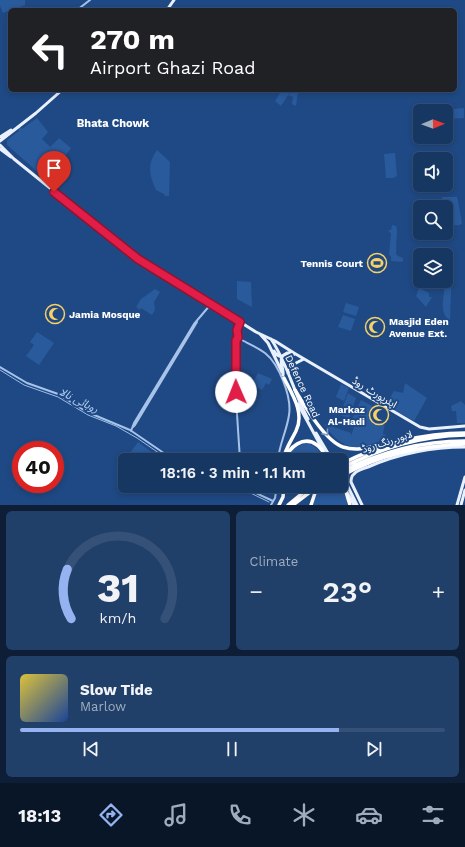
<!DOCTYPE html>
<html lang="en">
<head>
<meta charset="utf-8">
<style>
  :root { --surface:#173763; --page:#203f69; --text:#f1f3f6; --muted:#9eacbe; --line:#365178; --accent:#95b2f1 }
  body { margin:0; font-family:"Work Sans","Noto Sans Arabic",sans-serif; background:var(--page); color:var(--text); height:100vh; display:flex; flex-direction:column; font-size:15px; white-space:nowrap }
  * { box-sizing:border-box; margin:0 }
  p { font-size:13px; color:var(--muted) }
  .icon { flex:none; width:22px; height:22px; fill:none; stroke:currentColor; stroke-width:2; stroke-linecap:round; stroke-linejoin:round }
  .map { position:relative; height:505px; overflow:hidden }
  .details { display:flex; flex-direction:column; gap:6px; padding:6px; background:#0d1e36; flex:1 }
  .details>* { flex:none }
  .top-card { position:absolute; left:8px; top:8px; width:449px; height:84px; border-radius:6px; box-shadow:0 2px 6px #0003,0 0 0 1px var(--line); background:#202124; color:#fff; overflow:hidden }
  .needle { width:26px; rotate:89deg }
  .fabs { position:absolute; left:413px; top:104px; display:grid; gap:8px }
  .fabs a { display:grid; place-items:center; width:40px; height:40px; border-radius:6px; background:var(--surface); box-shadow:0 2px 6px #0003,0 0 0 1px var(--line); font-size:20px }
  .speed { position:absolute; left:12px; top:441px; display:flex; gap:8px; font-size:20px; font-weight:700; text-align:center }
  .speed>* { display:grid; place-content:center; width:52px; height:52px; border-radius:50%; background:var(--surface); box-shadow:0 2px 6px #0003,0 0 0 1px var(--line); line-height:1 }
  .speed .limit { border:6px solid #d22; background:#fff; color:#111 }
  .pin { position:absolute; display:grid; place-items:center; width:34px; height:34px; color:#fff; margin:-41px -17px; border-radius:50% 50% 50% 0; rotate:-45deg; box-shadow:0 0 4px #0007 }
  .pin .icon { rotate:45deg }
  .me { position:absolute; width:44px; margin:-22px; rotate:359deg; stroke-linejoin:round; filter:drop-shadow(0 0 3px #0008) }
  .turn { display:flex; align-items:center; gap:14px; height:84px; padding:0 16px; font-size:18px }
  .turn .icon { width:52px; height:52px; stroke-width:2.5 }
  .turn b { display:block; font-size:28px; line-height:34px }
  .big { font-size:30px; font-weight:600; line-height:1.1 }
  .details .tile { flex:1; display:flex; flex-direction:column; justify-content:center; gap:6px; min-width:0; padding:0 14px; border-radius:6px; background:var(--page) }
  .details .dial { align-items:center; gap:0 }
  .dial svg { height:104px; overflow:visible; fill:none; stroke:var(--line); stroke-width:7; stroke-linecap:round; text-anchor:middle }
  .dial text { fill:var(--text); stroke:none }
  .song { display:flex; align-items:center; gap:12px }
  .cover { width:48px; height:48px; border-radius:6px; background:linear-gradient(135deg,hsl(50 70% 55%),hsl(220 70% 35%)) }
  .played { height:4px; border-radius:2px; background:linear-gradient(90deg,var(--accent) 75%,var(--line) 75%) }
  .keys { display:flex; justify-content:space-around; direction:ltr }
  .heat { display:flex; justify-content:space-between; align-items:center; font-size:22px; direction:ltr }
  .details .tiles { flex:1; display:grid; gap:6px; grid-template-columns:1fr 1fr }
  .tile:last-child { grid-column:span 2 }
  .trip { position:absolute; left:118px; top:453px; width:230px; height:40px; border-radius:6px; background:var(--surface); box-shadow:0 2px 6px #0003,0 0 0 1px var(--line); font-weight:600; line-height:40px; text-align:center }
  .tabs { display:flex; height:64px; justify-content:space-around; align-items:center; background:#091628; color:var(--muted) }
  .tabs .icon { width:28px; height:28px }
  .tabs .on { color:var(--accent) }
  .tabs b { font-size:18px; color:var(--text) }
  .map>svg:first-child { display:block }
  .green { fill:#295a9c }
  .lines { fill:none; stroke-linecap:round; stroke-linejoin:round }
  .stream { stroke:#9abeeb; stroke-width:1 }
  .minor { stroke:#a7c3e9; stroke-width:2 }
  .major { stroke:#eaf1fe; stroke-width:3 }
  .highway { stroke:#fff; stroke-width:3.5 }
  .major-bridge { stroke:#eaf1fe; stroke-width:3 }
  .oneway { stroke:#849bbb }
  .route-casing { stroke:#92132f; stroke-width:10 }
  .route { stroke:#e11d48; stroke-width:7 }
  .labels { text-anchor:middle; stroke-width:4; stroke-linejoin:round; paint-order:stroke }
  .poi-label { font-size:10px; font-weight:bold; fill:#fff; stroke:#1f4984; text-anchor:end }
  .street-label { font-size:10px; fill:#fff; stroke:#1f4984 }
  .neighbourhood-label { font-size:11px; font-weight:bold; fill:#fff; stroke:#1f4984 }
  .water-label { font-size:11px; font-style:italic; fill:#b2cdf1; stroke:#1f4984 }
</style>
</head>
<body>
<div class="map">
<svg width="465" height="505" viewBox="0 0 465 505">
  <rect width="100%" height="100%" fill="#1f4984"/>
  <path class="green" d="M0 0H25V5L3 13 0 6Z
    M282 90 290 94 291 90 298 92 296 106 292 104 293 97 288 95 281 106 275 101Z
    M464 108V118L448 119 453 109Z
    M37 118 48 132 42 139 50 147 59 138 71 148 47 180 7 145V140L19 131 18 128 21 127 22 129Z
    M157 150 170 162 169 196H165L164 194 156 190C149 174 147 165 157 150Z
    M395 153 397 176 393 178H386L384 154Z
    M442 197H457L462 223 460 225 446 226V207H442Z
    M392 225 396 226 397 229 396 254 398 256 403 258V262L391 261V256L389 255 391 234 388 230H391Z
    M446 260 450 262 452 265 450 320H449C438 312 445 293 445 281H446Z
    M237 281 251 282 252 307 237 299Z
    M419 288 429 293V297H432L426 307 416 296Z
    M155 289 160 292 154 302 155 310 152 315 141 308 140 310 136 307 141 299Z
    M346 303 359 307 356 316 343 312Z
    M343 315 355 319 351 331 338 327Z
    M37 332 54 343 39 365 26 356 34 345 30 342Z
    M258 373 272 379 269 385 266 383 262 390 255 386 256 384 253 382Z
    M405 383 427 398 414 421 386 405 394 391 403 393Z
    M341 384 349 388 344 401 336 397Z
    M348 393 356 398 349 418 340 415Z
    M361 400 378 409 374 417 385 422 383 434 386 435 385 440C378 441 373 444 366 446 348 452 333 438 324 424L351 433V436L356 421 352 419Z
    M461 401 465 405V423H457L456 411H452L451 406Z
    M138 442 157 456 153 460H125V473L120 469 122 464Z
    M308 443C317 447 320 452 325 460H289C289 449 298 445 308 443Z
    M327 486H339L347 499 348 505H312L315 495Z"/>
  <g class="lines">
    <path class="stream" d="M0 370 24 385 58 397 88 415 116 426 137 438 169 460
      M236 486 269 502"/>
    <path class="minor" d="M77 10 90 0
      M238 338C247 343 257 347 265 353 279 364 292 397 289 415 287 430 279 445 278 460
      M0 367 27 383 58 394 87 412 130 430 174 460
      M133 427 135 425 197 322
      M131 431 134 423 194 324 211 304
      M240 460 237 414V340C239 336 238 327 240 322
      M241 486 273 501
      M271 505 275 498 277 486"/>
    <path class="major" d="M167 10 174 0
      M0 137 11 130
      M0 141 36 113 62 90
      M0 145 14 159 133 255 256 332 275 341 294 353
      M0 149 11 157
      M260 334 268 343 282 372
      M271 339C288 364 294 394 308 419
      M274 351C279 360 286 356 295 354
      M288 373 292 365 304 359
      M283 375C284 368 279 363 282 356L287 353H294L420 427 429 429 465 426
      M298 404 323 450
      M316 433 332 460
      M341 482 354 505
      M347 485 357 505
      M362 505 351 482C351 479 351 476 354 474 357 470 363 469 368 467 398 454 432 447 465 447
      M457 505 465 477
      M461 505 465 490"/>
    <path class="highway" d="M295 390C305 406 325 441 343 447 356 451 367 448 380 445
      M283 460C285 449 291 441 296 431 305 413 292 394 284 378
      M286 460C288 447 304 435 317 445 321 448 324 453 327 457
      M341 464C381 444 420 433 465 433
      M341 468C382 448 419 436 465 435
      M341 472C380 452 422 441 465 441
      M341 476C381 454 420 446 465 444
      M346 492 350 505
      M279 505 283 497 284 486
      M288 505 311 486
      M293 505 318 486
      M311 505 315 493 324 486"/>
    <path class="major-bridge" d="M341 476 347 485"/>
  </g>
  <defs><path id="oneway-chevron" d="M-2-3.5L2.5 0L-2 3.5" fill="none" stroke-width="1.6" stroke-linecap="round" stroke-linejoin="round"/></defs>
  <use class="oneway" href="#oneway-chevron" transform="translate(326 433) rotate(50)"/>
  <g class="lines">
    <g class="route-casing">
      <path id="route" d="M54 192 138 259 240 322 237 330 238 338 236 340V392"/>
    </g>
    <use href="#route" class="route"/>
  </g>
  <defs>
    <g id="stadium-ring" transform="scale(1)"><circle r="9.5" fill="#1f4984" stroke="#f8d166" stroke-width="1.5"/><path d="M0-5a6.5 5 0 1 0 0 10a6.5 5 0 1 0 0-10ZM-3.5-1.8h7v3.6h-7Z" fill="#f8d166"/></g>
    <g id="mosque-ring" transform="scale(1)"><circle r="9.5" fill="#1f4984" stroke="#f8d166" stroke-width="1.5"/><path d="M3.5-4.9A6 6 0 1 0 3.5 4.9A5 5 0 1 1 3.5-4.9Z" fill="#f8d166"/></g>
  </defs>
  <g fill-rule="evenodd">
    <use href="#stadium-ring" x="377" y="263"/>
    <use href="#mosque-ring" x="55" y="314"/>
    <use href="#mosque-ring" x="375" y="327"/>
    <use href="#mosque-ring" x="379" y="415"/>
  </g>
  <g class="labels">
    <g class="poi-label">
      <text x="363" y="267">Tennis Court</text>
      <text x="69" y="318" text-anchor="start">Jamia Mosque</text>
      <text x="389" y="325" text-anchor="start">Masjid Eden<tspan x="389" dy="12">Avenue Ext.</tspan></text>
      <text x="365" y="413">Markaz<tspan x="365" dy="12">Al-Hadi</tspan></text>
    </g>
    <g class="street-label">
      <text transform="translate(303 386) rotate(65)" y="4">Defence Road</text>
      <text transform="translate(375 392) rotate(31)" y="4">ایئرپورٹ روڈ</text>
      <text transform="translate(387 441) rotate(-18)" y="4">لاہور رنگ روڈ</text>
    </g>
    <g class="neighbourhood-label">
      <text x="113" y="127">Bhata Chowk</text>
    </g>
    <g class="water-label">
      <text transform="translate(79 400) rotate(27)" y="4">روہائی نالا</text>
    </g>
  </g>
</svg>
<div class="fabs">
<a><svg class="needle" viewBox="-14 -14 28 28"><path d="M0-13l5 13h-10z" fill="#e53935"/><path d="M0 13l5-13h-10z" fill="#9eacbe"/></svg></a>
<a><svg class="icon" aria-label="sound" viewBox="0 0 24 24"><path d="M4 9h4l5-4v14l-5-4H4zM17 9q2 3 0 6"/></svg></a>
<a><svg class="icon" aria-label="search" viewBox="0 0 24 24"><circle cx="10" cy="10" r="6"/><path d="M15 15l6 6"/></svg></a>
<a><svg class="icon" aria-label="layers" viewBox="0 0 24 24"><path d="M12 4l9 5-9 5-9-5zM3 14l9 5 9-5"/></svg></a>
</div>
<div class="speed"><div class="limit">40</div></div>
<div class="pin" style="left:54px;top:192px;background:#d93025"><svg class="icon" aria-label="arrive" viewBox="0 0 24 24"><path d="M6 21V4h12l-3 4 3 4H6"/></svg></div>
<svg class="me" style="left:236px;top:392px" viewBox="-20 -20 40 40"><circle r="19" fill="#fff"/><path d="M0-13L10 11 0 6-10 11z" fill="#e11d48"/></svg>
<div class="trip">18:16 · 3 min · 1.1 km</div>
<div class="top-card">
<div class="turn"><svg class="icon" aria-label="left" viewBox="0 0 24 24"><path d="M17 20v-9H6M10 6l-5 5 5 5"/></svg><div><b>270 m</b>Airport Ghazi Road</div></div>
</div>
</div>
<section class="details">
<div class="tiles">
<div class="tile dial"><svg viewBox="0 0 100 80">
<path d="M14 69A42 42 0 1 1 86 69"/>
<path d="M14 69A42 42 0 0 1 11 31" stroke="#95b2f1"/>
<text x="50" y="56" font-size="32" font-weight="700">31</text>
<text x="50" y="72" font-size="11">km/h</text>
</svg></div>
<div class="tile"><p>Climate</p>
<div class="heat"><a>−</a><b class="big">23°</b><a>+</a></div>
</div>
<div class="tile">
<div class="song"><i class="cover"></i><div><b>Slow Tide</b><p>Marlow</p></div></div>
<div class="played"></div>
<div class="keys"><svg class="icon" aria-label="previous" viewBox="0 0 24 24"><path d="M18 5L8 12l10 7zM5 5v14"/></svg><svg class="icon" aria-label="pause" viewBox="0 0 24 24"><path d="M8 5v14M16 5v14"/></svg><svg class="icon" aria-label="next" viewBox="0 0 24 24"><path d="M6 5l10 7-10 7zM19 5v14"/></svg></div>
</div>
</div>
</section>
<nav class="tabs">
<b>18:13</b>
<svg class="icon on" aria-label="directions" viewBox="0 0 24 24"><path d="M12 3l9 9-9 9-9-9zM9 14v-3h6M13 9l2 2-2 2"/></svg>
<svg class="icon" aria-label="music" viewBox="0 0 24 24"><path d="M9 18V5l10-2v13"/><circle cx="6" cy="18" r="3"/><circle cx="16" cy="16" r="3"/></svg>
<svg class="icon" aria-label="phone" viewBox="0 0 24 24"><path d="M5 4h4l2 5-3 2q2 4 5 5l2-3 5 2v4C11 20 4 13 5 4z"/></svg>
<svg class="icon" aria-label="climate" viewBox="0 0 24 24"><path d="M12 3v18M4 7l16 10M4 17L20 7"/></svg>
<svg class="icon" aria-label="car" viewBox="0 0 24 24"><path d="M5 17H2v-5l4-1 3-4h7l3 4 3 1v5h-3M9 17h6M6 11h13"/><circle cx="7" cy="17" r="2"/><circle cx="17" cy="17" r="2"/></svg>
<svg class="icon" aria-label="filters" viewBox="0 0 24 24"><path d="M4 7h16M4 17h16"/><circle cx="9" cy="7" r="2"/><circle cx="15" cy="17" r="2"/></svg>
</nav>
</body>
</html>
